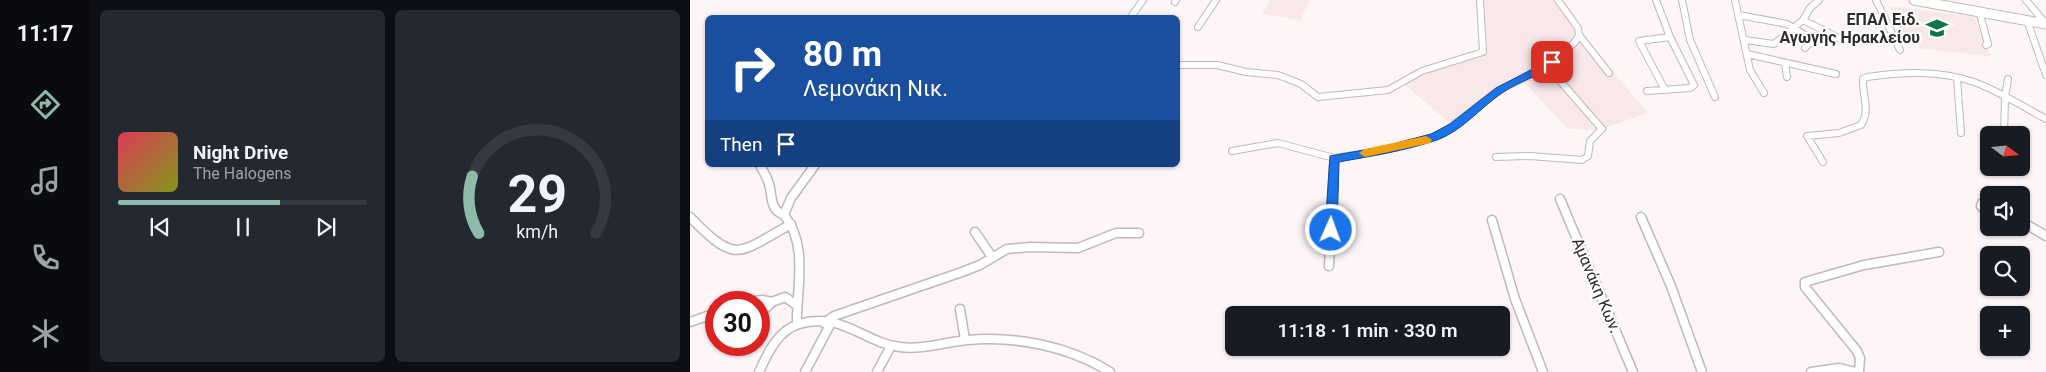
<!DOCTYPE html>
<html lang="en">
<head>
<meta charset="utf-8">
<style>
  :root { --surface:#171b24; --page:#242831; --text:#f1f3f6; --muted:#9ea1a6; --line:#363941; --accent:#8dbaa9 }
  body { margin:0; font-family:Roboto,sans-serif; background:var(--page); color:var(--text); height:100vh; display:flex; flex-direction:column; font-size:19px; white-space:nowrap }
  * { box-sizing:border-box; margin:0 }
  p { font-size:16px; color:var(--muted) }
  .icon { flex:none; width:28px; height:28px; fill:none; stroke:currentColor; stroke-width:2; stroke-linecap:round; stroke-linejoin:round }
  .map { position:relative; flex:1; overflow:hidden }
  .drawer { display:flex; flex-direction:column; gap:10px; padding:10px; background:#0d0f14; width:600px }
  .drawer>* { flex:none }
  .banner { position:absolute; left:15px; top:15px; width:475px; height:152px; border-radius:8px; box-shadow:0 1px 4px #0004; background:#1a4fa0; color:#fff; overflow:hidden }
  .needle { width:32px; rotate:106deg }
  .fabs { position:absolute; left:1290px; top:126px; display:grid; gap:10px }
  .fabs a { display:grid; place-items:center; width:50px; height:50px; border-radius:8px; background:var(--surface); box-shadow:0 1px 4px #0004; font-size:25px }
  .speed { position:absolute; left:15px; top:291px; display:flex; gap:10px; font-size:25px; font-weight:700; text-align:center }
  .speed>* { display:grid; place-content:center; width:65px; height:65px; border-radius:50%; background:var(--surface); box-shadow:0 1px 4px #0004; line-height:1 }
  .speed .limit { border:8px solid #d22; background:#fff; color:#111 }
  .pin { position:absolute; display:grid; place-items:center; width:42px; height:42px; color:#fff; margin:-21px; border-radius:10px; box-shadow:0 2px 8px #0006 }
  .me { position:absolute; width:55px; margin:-28px; rotate:2deg; stroke-linejoin:round; filter:drop-shadow(0 0 4px #0008) }
  .turn { display:flex; align-items:center; gap:18px; height:105px; padding:0 15px; font-size:22px }
  .turn .icon { width:65px; height:65px; stroke-width:2.5 }
  .turn b { display:block; font-size:35px; line-height:42px }
  .then { display:flex; align-items:center; height:48px; padding:0 15px; background:#0003; gap:10px; font-size:19px }
  .drawer .card { flex:1; display:flex; flex-direction:column; justify-content:center; gap:8px; min-width:0; padding:0 18px; border-radius:8px; background:var(--page) }
  .drawer .dial { align-items:center; gap:0 }
  .dial svg { height:130px; overflow:visible; fill:none; stroke:var(--line); stroke-width:7; stroke-linecap:round; text-anchor:middle }
  .dial text { fill:var(--text); stroke:none }
  .song { display:flex; align-items:center; gap:15px }
  .cover { width:60px; height:60px; border-radius:8px; background:linear-gradient(135deg,hsl(350 70% 55%),hsl(70 70% 35%)) }
  .played { height:5px; border-radius:2px; background:linear-gradient(90deg,var(--accent) 65%,var(--line) 65%) }
  .keys { display:flex; justify-content:space-around; direction:ltr }
  .drawer .tiles { flex:1; display:grid; gap:10px; grid-template-columns:repeat(2,1fr) }
  .trip { position:absolute; left:535px; top:306px; width:285px; height:50px; border-radius:8px; background:var(--surface); box-shadow:0 1px 4px #0004; font-weight:600; line-height:50px; text-align:center }
  main { display:flex; flex:1; min-height:0 }
  .tabs { display:flex; flex-direction:column; width:90px; justify-content:space-around; align-items:center; background:#090b0e; color:var(--muted) }
  .tabs .icon { width:35px; height:35px }
  .tabs .selected { color:var(--accent) }
  .tabs b { font-size:22px; color:var(--text) }
  .map>svg:first-child { display:block }
  .built { fill:#f9e8ea }
  .lines { fill:none; stroke-linecap:round; stroke-linejoin:round }
  .street-far1-casing { stroke:#c0b8b9; stroke-width:8 }
  .street-casing { stroke:#c0b8b9; stroke-width:11 }
  .secondary-casing { stroke:#c0b8b9; stroke-width:11 }
  .street-far1 { stroke:#fff; stroke-width:6 }
  .street { stroke:#fff; stroke-width:8 }
  .secondary { stroke:#fff; stroke-width:9 }
  .route { fill:#1a73e8; stroke:#114b97 }
  .slow { fill:#f59e0b }
  .labels { text-anchor:middle; stroke-width:4.5; stroke-linejoin:round; paint-order:stroke }
  .poi-label { font-size:16px; font-weight:bold; fill:#2d2a2a; stroke:#fff; text-anchor:end }
  .street-label { font-size:16px; fill:#2d2a2a; stroke:#fff }
</style>
</head>
<body>
<main>
<nav class="tabs">
<b>11:17</b>
<svg class="icon selected" aria-label="directions" viewBox="0 0 24 24"><path d="M12 3l9 9-9 9-9-9zM9 14v-3h6M13 9l2 2-2 2"/></svg>
<svg class="icon" aria-label="music" viewBox="0 0 24 24"><path d="M9 18V5l10-2v13"/><circle cx="6" cy="18" r="3"/><circle cx="16" cy="16" r="3"/></svg>
<svg class="icon" aria-label="phone" viewBox="0 0 24 24"><path d="M5 4h4l2 5-3 2q2 4 5 5l2-3 5 2v4C11 20 4 13 5 4z"/></svg>
<svg class="icon" aria-label="climate" viewBox="0 0 24 24"><path d="M12 3v18M4 7l16 10M4 17L20 7"/></svg>
</nav>
<section class="drawer">
<div class="tiles">
<div class="card">
<div class="song"><i class="cover"></i><div><b>Night Drive</b><p>The Halogens</p></div></div>
<div class="played"></div>
<div class="keys"><svg class="icon" aria-label="previous" viewBox="0 0 24 24"><path d="M18 5L8 12l10 7zM5 5v14"/></svg><svg class="icon" aria-label="pause" viewBox="0 0 24 24"><path d="M8 5v14M16 5v14"/></svg><svg class="icon" aria-label="next" viewBox="0 0 24 24"><path d="M6 5l10 7-10 7zM19 5v14"/></svg></div>
</div>
<div class="card dial"><svg viewBox="0 0 100 80">
<path d="M14 69A42 42 0 1 1 86 69"/>
<path d="M14 69A42 42 0 0 1 10 34" stroke="#8dbaa9"/>
<text x="50" y="56" font-size="32" font-weight="700">29</text>
<text x="50" y="72" font-size="11">km/h</text>
</svg></div>
</div>
</section>
<div class="map">
<svg width="1356" height="372" viewBox="0 0 1356 372">
  <rect width="100%" height="100%" fill="#fdf5f6"/>
  <path class="built" d="M580 0H620L610 20 572 14Z
    M792 0H865L894 37 958 113 908 130 878 129 830 78 761 124 715 85 742 71 787 58 796 51 797 43Z
    M1199 6 1284 17 1301 56 1231 49 1224 40 1215 38Z"/>
  <g class="lines">
    <g class="street-far1-casing">
      <path id="street-far1" d="M992 0 1000 40 1025 97
        M1045 0 1060 70 1074 93
        M1186 0 1210 50
        M1336 0 1356 24
        M485 2 486 0
        M1289 11 1298 44 1296 45
        M1049 15 1097 24 1123 40 1115 48
        M441 17 453 0
        M1113 20 1151 39
        M1337 20 1356 75
        M508 27 526 0
        M889 35 919 73
        M1055 40 1084 44 1113 20 1120 8 1129 0
        M1057 54 1146 74
        M1095 63 1097 77
        M488 65H527L556 72 588 75 611 84 628 97 698 90 732 71 793 52 790 0
        M1267 78 1271 133
        M975 90 949 41 980 37
        M957 91 1000 88 1004 85 980 37 966 0
        M1314 135 1315 97 1318 79
        M542 151 588 143 644 158 691 151 750 135 809 90 857 66 885 42 889 35 888 28 868 0
        M806 157 840 156 892 160 898 156 900 141 912 129 857 66
        M1133 162 1117 136 1149 133 1171 125C1181 110 1172 96 1173 79L1177 77C1212 72 1249 70 1284 82 1309 91 1332 106 1356 119
        M644 166V158"/>
    </g>
    <g class="street-casing">
      <path id="street" d="M70 165C73 171 77 177 79 184 83 197 79 209 94 215
        M870 199 943 372
        M1299 203H1292L1291 206 1299 214
        M94 215C119 245 106 289 107 325
        M94 215 101 198 125 165
        M0 217C47 265 47 254 101 224
        M951 217 981 286 1012 372
        M802 220 825 299 853 372
        M1331 221 1356 236
        M285 232 302 257
        M639 266 644 165
        M56 302 72 300 82 302
        M270 309 275 340
        M69 315 82 302 95 297 105 304
        M0 322 17 316 26 318
        M134 323 144 316 272 272 290 265 317 249 340 247 388 248 426 233H449
        M69 372C78 353 87 331 109 324 152 311 174 343 210 347 233 350 255 342 278 340 326 336 379 346 420 372
        M115 372 141 323
        M187 372 201 346
        M1121 372 1149 368 1165 372
        M1169 372 1170 358 1167 351 1115 287V282L1174 265 1249 252"/>
    </g>
    <g class="secondary-casing">
      <path id="secondary" d="M1224 0 1356 24"/>
    </g>
    <use href="#street-far1" class="street-far1"/>
    <use href="#street" class="street"/>
    <use href="#secondary" class="secondary"/>
  </g>
  <path class="route" d="M862 59 866 60V64C849 76 828 82 812 93 790 108 772 131 747 140 715 151 681 156 649 162L647 230 645 233H637L635 230 640 156 691 147 741 134 760 124 806 88Z"/>
  <path class="slow" d="M736 136 742 140 740 143 675 157 669 153 675 149Z"/>
  <defs>
    <g id="school-bare" transform="scale(1.725)"><path d="M0-5L7-2L0 1L-7-2ZM-4 1L0 2.5L4 1V4Q0 6-4 4Z" fill="#12744a" stroke="#fff" stroke-width="2.5" paint-order="stroke"/></g>
  </defs>
  <g fill-rule="evenodd">
    <use href="#school-bare" x="1247" y="28"/>
  </g>
  <g class="labels">
    <g class="poi-label">
      <text x="1230" y="25">ΕΠΑΛ Ειδ.<tspan x="1230" dy="18">Αγωγής Ηρακλείου</tspan></text>
    </g>
    <g class="street-label">
      <text transform="translate(907 285) rotate(67)" y="6">Αμανάκη Κων.</text>
    </g>
  </g>
</svg>
<div class="fabs">
<a><svg class="needle" viewBox="-14 -14 28 28"><path d="M0-13l5 13h-10z" fill="#e53935"/><path d="M0 13l5-13h-10z" fill="#9ea1a6"/></svg></a>
<a><svg class="icon" aria-label="sound" viewBox="0 0 24 24"><path d="M4 9h4l5-4v14l-5-4H4zM17 9q2 3 0 6"/></svg></a>
<a><svg class="icon" aria-label="search" viewBox="0 0 24 24"><circle cx="10" cy="10" r="6"/><path d="M15 15l6 6"/></svg></a>
<a>+</a>
</div>
<div class="speed"><div class="limit">30</div></div>
<div class="pin" style="left:862px;top:62px;background:#d93025"><svg class="icon" aria-label="arrive" viewBox="0 0 24 24"><path d="M6 21V4h12l-3 4 3 4H6"/></svg></div>
<svg class="me" style="left:641px;top:230px" viewBox="-20 -20 40 40"><circle r="17" fill="#1a73e8" stroke="#fff" stroke-width="3"/><path d="M0-11L8 9 0 5-8 9z" fill="#fff"/></svg>
<div class="trip">11:18 · 1 min · 330 m</div>
<div class="banner">
<div class="turn"><svg class="icon" aria-label="right" viewBox="0 0 24 24"><path d="M7 20v-9h11M14 6l5 5-5 5"/></svg><div><b>80 m</b>Λεμονάκη Νικ.</div></div>
<div class="then">Then<svg class="icon" aria-label="arrive" viewBox="0 0 24 24"><path d="M6 21V4h12l-3 4 3 4H6"/></svg></div>
</div>
</div>
</main>
</body>
</html>
